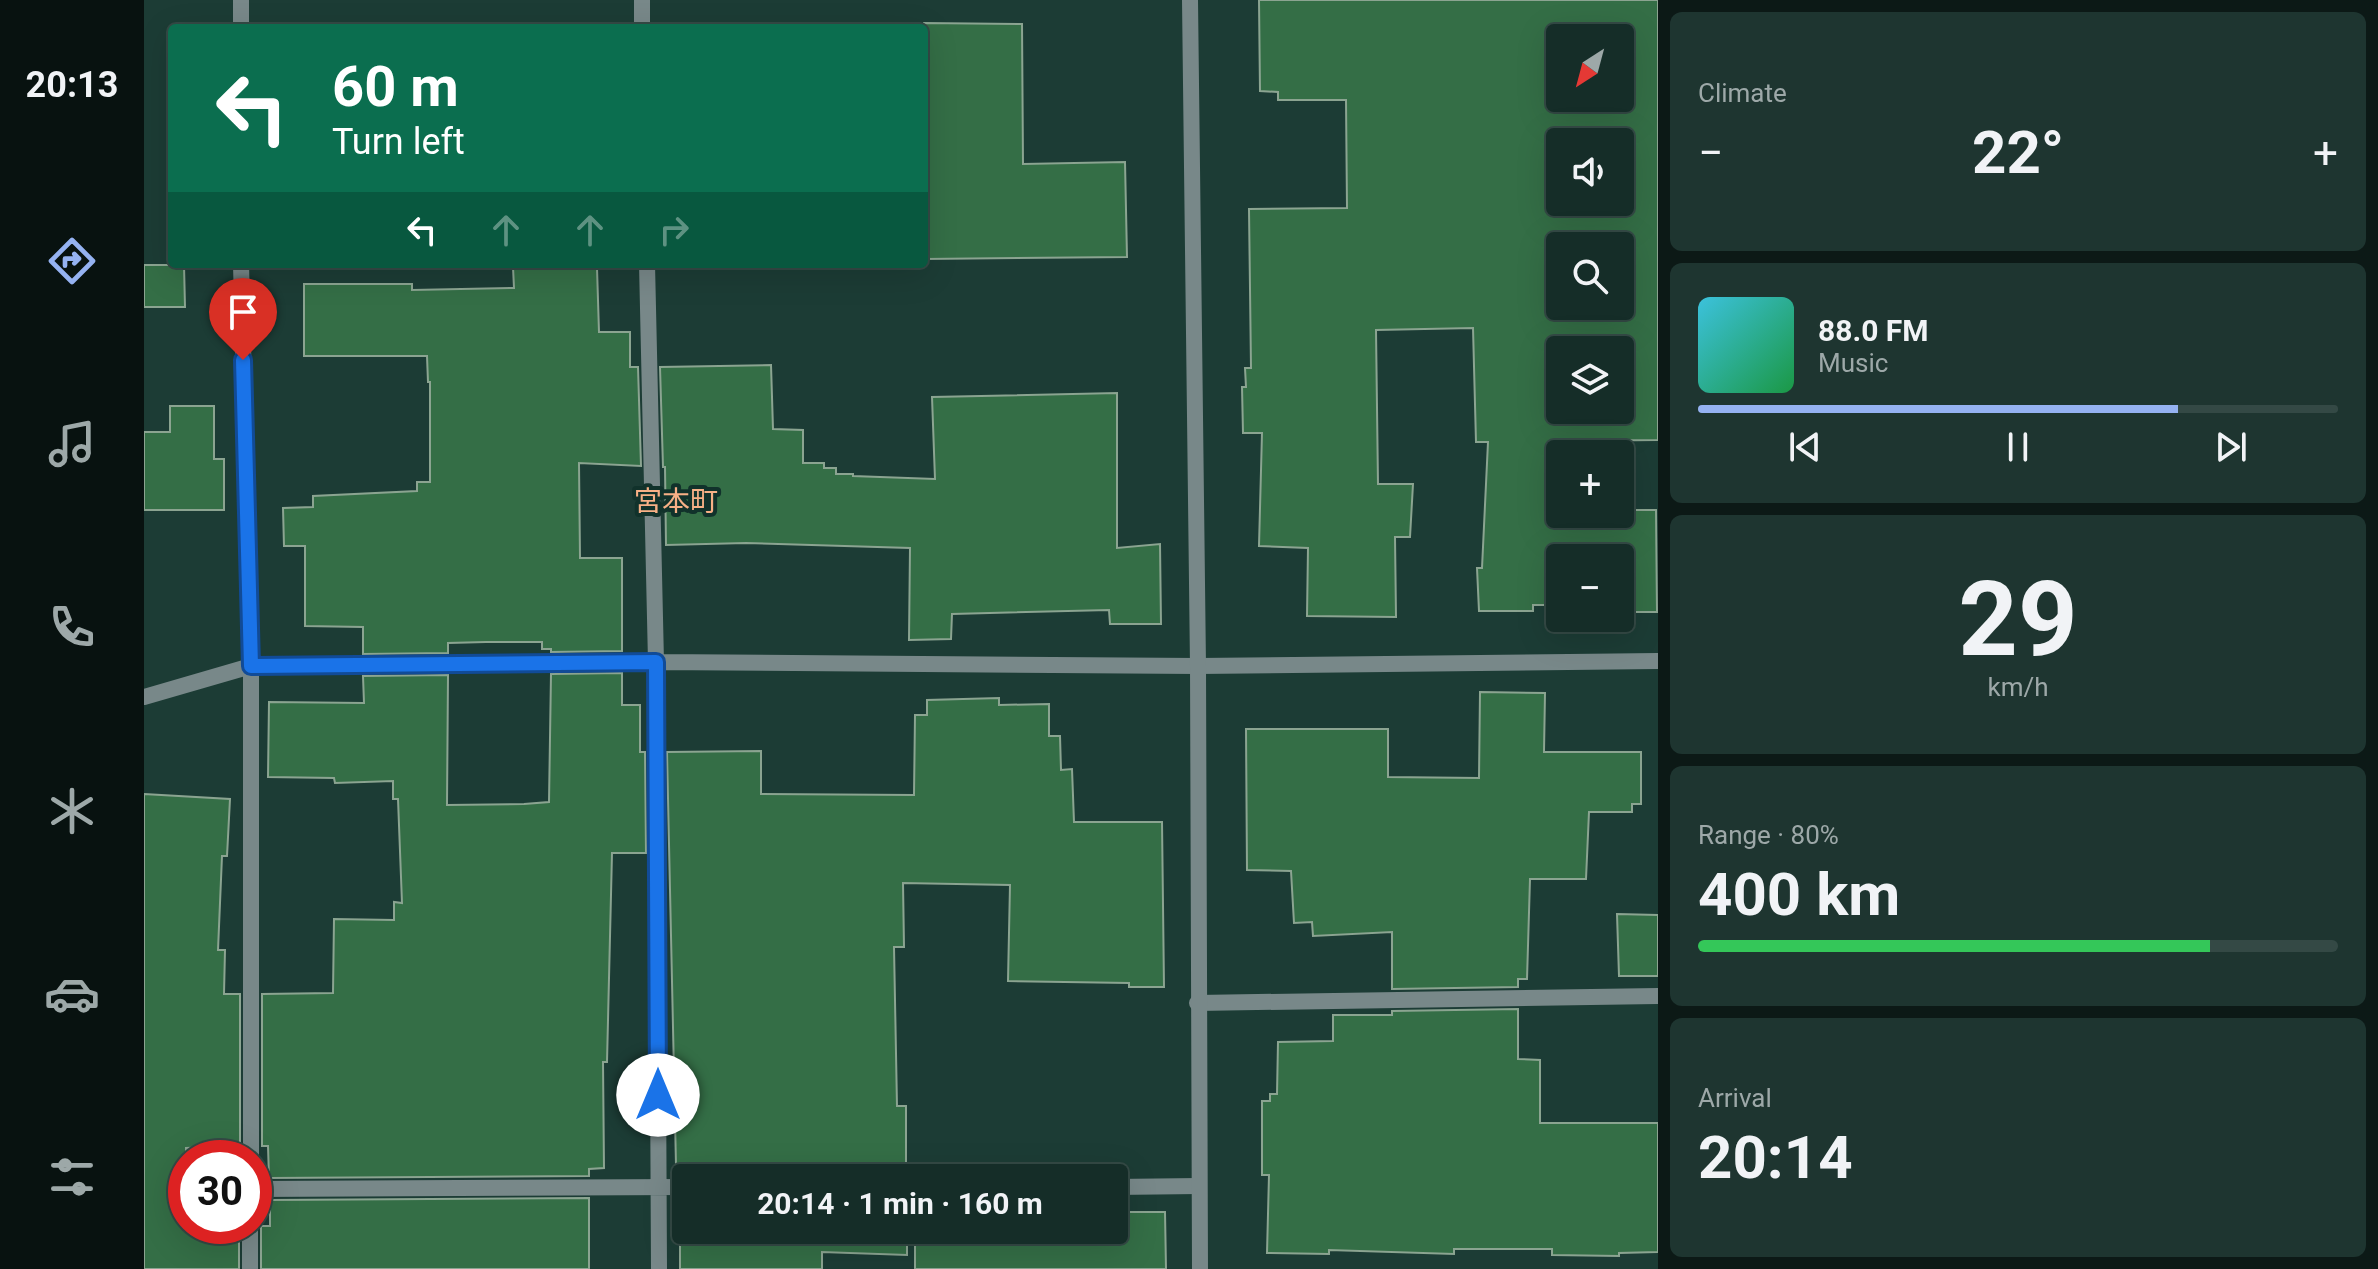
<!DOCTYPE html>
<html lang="en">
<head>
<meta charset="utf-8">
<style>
  :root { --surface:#152d28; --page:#1e3530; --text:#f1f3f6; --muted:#9da8a8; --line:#344945; --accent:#95b2f1 }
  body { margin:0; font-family:Roboto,"Noto Sans JP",sans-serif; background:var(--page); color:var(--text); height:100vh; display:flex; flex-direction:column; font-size:30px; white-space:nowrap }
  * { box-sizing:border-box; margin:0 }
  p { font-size:26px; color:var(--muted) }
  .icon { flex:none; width:44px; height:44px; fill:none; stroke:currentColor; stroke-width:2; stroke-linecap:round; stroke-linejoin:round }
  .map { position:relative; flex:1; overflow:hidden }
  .side { display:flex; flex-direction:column; gap:12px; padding:12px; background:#0c1916; width:720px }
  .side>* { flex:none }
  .banner { position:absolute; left:24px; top:24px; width:760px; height:244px; border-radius:8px; box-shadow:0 8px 32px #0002,0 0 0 2px var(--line); background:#0b6e4f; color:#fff; overflow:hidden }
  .needle { width:52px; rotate:216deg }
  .tools { position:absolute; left:1402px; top:24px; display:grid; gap:16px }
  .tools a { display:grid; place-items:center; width:88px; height:88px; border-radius:8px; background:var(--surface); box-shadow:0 8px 32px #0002,0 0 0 2px var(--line); font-size:40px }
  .speed { position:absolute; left:24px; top:1140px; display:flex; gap:16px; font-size:40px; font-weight:700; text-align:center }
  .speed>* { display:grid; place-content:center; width:104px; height:104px; border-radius:50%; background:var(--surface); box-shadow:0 8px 32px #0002,0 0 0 2px var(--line); line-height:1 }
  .speed .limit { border:12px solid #d22; background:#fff; color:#111 }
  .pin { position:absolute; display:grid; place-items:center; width:68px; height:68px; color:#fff; margin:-82px -34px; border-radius:50% 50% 50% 0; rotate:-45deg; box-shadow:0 0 8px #0007 }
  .pin .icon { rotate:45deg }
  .me { position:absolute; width:88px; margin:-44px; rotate:0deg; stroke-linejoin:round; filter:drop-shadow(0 0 6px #0008) }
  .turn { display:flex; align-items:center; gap:28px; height:168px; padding:0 32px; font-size:36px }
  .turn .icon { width:104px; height:104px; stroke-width:2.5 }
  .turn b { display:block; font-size:56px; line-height:68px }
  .lanes { display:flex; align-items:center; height:76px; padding:0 32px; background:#0003; justify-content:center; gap:40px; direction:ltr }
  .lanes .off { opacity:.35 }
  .big { font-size:60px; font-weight:700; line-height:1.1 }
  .side .card { flex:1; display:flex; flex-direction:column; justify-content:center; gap:12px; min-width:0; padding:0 28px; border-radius:12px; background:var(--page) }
  .side .dial { align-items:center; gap:0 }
  .dial b { font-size:104px; line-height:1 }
  .song { display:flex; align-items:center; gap:24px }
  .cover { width:96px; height:96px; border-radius:12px; background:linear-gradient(135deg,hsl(190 70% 55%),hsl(140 70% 35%)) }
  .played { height:8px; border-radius:4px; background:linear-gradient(90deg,var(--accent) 75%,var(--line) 75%) }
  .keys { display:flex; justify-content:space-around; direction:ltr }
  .heat { display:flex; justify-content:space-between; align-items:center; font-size:44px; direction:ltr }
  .charge { height:12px; border-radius:6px; background:linear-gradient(90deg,#34c759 80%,var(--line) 0) }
  .trip { position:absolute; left:528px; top:1164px; width:456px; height:80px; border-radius:8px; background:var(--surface); box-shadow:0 8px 32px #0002,0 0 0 2px var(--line); font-weight:700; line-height:80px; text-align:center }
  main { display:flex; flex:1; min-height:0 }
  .menu { display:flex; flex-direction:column; width:144px; justify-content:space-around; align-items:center; background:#081210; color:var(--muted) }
  .menu .icon { width:56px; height:56px }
  .menu .on { color:var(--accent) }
  .menu b { font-size:36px; color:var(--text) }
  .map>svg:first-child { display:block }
  .building { fill:#346e46; stroke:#8ba491; stroke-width:2; fill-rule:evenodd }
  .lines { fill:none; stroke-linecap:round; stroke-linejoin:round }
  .minor { stroke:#788889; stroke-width:16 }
  .tertiary { stroke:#788889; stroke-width:16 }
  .route-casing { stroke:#114b97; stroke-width:20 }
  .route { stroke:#1a73e8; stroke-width:14 }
  .labels { text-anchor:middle; stroke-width:8; stroke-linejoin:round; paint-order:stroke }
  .quarter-label { font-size:28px; fill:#f7b086; stroke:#11322b }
</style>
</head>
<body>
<main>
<nav class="menu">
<b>20:13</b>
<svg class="icon on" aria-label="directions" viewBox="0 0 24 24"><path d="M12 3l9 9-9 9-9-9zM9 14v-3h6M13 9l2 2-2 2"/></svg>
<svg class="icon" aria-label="music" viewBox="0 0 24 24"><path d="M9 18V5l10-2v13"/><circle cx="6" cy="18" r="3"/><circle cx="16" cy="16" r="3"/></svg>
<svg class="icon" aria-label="phone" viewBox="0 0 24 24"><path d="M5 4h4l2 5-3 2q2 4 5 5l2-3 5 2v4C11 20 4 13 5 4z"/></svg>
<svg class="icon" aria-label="climate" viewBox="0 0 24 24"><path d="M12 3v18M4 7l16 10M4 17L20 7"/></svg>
<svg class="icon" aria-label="car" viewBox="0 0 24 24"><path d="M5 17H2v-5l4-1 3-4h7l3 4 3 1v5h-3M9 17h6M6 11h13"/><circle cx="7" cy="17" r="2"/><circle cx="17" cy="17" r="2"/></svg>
<svg class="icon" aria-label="filters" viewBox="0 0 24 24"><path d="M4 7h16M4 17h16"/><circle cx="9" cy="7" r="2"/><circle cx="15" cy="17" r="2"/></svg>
</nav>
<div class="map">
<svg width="1514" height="1269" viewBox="0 0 1514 1269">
  <rect width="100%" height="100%" fill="#1c3c35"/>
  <path class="building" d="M1115 0H1514V440L1416 441V514H1476V510H1512L1513 612H1476V558H1416V605H1389V611H1335L1333 568H1338L1344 442H1332L1329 328 1232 330 1234 484H1269L1266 537H1251L1252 617 1163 616 1164 548 1115 546 1118 433H1099L1098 387H1102L1101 368H1107L1105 209 1203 208 1202 100H1134V92L1116 91ZM1416 38H1476V98H1416ZM1416 142H1476V202H1416ZM1416 246H1476V306H1416ZM1416 350H1476V410H1416Z
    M780 23 878 24 879 164 981 162 983 257 780 259Z
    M0 265H40L41 307H0Z
    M369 267 453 268 455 332H486V367H494L497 466 435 463 436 558H478V651L407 652V649H398V642H342L304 643V653L219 654V627L161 626V546H140L139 508 169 507V496L273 491V482H286V382H284L283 356H160V284H268V290L370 288Z
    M627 365 629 429 659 430V463H680V468H692V474H709V476L791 479 788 397 973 393V548L1016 544 1017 624H966L965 610 808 614 807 639 765 640 766 548 602 543 522 545 521 467H519L516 367Z
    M26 406H70V459H80V510H0V432H26Z
    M478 673V705H496V752H501L502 853H468L463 1062H459L460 1168 445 1169V1176L125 1178 124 1146H118V994L189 993 190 919 250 920V902L258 903 254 799H249V781L191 783 190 778 124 777 125 702 220 703 219 676 304 675 303 805 380 804 405 802 407 674Z
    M1336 692 1401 693 1400 752H1497V804H1488V812H1445L1442 879H1386L1383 979H1374V987L1248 989V932L1169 936 1168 922 1150 923 1147 871 1103 870 1102 729H1244V777L1335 778Z
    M855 698V705L905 704V736H916L917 770 928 769 930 822H1018L1020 987H985V983L864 981 866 885 759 883 760 947H750L753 1106H762V1178L536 1176V1165H532L523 752 617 751V794L770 795 771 715H783V700Z
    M0 794 86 799 83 856H78L74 950H81L80 994H96V1146L42 1148V1226H95V1269H0Z
    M1473 914 1514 915V976H1475Z
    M1374 1009V1059L1396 1060V1123H1514V1252L1475 1253V1256L1408 1255V1249H1310V1254L1185 1250V1254L1123 1253 1125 1175H1118V1101H1126V1094H1133L1134 1042 1189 1041V1015H1248V1011Z
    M445 1198V1269H117V1226H126V1200Z
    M536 1198H542V1230H763V1255L678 1252V1269H536Z
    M984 1212H1021L1022 1269H771V1230H984Z"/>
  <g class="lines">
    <path class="minor" d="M97 0V28
      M498 0V28
      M97 264 107 666V1158
      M503 264 512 662 515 1269
      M0 697 107 666 512 662 1054 666 1514 661
      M1053 1003 1514 996
      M970 1187 1055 1186
      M110 1189 542 1187
      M106 1269V1226"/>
    <path class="tertiary" d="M1046 0 1054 666 1056 1269"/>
  </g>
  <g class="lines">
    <g class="route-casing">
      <path id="route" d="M99 360 107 666 512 662 514 1095"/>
    </g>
    <use href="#route" class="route"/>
  </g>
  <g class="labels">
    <g class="quarter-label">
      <text x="532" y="511">宮本町</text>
    </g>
  </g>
</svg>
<div class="tools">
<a><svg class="needle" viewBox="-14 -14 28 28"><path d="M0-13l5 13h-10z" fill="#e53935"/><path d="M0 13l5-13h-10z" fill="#9da8a8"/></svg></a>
<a><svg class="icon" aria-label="sound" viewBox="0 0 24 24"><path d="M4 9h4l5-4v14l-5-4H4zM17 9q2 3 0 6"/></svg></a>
<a><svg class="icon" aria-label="search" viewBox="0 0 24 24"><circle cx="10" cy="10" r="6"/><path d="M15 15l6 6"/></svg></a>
<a><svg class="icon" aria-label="layers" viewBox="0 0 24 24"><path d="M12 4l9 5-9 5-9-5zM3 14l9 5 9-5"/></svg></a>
<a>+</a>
<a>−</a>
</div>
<div class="speed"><div class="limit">30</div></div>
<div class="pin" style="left:99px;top:360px;background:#d93025"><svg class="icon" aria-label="arrive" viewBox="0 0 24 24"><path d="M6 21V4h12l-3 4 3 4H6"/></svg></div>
<svg class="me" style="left:514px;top:1095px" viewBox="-20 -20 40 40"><circle r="19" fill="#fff"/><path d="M0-13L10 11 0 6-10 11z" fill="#1a73e8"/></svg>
<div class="trip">20:14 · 1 min · 160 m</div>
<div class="banner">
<div class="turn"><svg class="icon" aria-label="left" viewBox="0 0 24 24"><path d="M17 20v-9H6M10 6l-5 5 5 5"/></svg><div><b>60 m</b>Turn left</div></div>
<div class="lanes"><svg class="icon" aria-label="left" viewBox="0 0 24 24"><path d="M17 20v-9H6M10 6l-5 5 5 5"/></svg><svg class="icon off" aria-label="ahead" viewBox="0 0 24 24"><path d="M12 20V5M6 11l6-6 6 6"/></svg><svg class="icon off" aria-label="ahead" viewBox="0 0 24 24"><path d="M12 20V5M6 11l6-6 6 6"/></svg><svg class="icon off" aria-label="right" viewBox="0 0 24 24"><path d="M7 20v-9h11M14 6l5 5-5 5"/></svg></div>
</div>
</div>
<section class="side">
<div class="card"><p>Climate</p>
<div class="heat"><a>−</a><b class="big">22°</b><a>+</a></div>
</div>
<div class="card">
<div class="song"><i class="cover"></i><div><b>88.0 FM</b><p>Music</p></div></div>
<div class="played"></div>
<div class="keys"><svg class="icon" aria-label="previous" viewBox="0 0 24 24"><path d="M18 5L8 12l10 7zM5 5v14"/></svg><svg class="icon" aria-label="pause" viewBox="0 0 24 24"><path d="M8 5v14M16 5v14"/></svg><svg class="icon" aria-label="next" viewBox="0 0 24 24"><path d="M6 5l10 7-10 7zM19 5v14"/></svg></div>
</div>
<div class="card dial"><b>29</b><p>km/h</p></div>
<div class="card"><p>Range · 80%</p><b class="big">400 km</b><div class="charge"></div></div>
<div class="card"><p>Arrival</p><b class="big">20:14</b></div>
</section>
</main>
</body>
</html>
